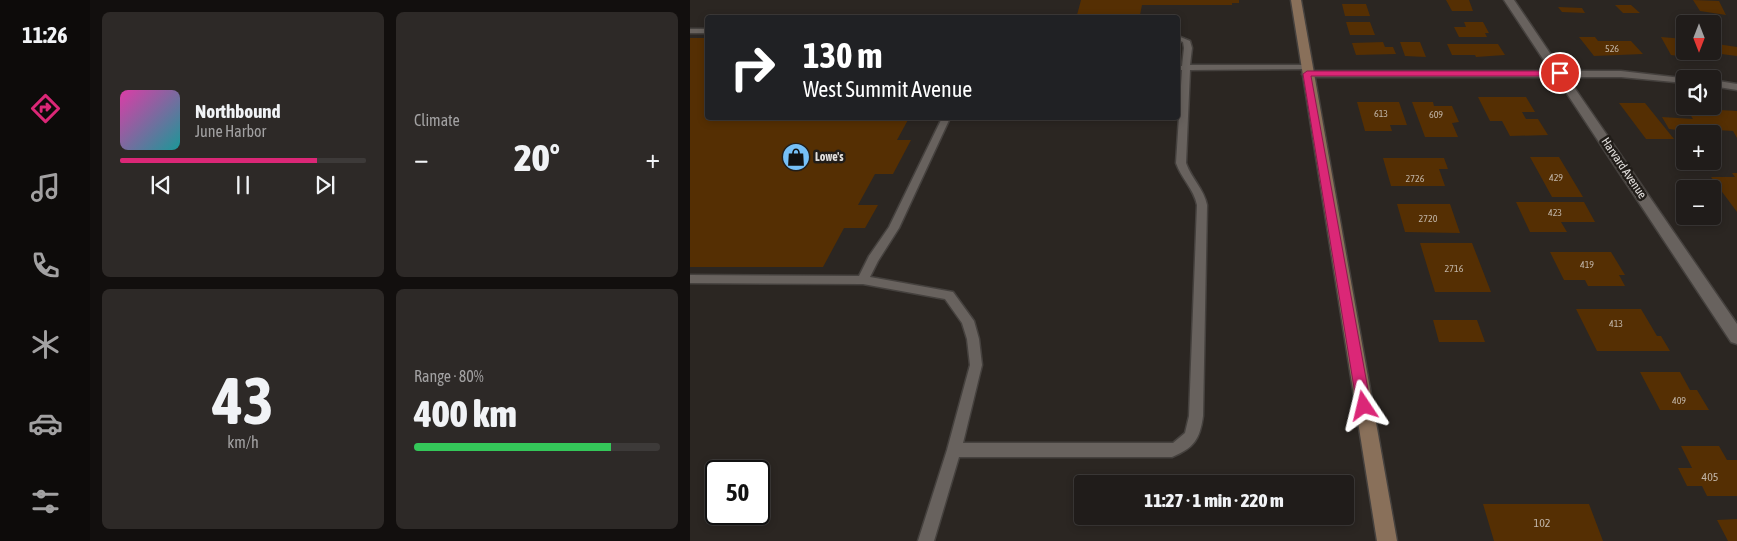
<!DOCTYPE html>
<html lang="en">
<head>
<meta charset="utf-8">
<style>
  :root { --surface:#201c1a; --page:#2d2927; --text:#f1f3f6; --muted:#a2a1a2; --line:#3d3a39; --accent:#db2777 }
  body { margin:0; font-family:"Asap Condensed",sans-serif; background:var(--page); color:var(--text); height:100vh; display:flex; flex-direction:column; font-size:19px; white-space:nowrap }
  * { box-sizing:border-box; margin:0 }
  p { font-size:16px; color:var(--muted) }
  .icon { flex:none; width:28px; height:28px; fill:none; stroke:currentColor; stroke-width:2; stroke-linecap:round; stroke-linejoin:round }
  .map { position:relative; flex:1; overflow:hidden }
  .drawer { display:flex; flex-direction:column; gap:12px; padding:12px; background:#120f0e; width:600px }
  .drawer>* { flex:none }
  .hud { position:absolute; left:15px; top:15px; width:475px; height:105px; border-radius:5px; box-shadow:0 2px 8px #0003,0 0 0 1px var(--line); background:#202124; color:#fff; overflow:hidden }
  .needle { width:32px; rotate:180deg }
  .fabs { position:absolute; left:986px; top:15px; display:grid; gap:10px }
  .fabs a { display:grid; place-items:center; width:45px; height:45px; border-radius:5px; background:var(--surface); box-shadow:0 2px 8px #0003,0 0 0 1px var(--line); font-size:25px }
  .speed { position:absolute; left:15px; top:460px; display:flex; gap:10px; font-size:25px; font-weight:700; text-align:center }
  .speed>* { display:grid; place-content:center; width:65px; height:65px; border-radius:50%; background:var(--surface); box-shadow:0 2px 8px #0003,0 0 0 1px var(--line); line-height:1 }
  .speed .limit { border:2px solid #111; border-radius:8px; background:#fff; color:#111 }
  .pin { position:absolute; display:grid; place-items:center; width:42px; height:42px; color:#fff; margin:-21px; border:2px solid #fff; border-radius:50%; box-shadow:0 1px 5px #0007 }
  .me { position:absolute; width:55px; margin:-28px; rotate:350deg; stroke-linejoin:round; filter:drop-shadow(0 0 4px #0008) }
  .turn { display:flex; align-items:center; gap:18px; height:105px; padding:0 15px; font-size:22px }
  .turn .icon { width:65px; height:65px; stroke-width:2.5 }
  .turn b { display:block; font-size:35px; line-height:42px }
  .big { font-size:38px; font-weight:800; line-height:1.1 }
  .drawer .widget { flex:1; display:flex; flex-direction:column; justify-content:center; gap:8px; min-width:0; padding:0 18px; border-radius:8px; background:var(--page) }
  .drawer .dial { align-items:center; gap:0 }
  .dial b { font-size:65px; line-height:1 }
  .song { display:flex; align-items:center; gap:15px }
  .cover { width:60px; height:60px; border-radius:8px; background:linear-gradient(135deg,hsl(320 70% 55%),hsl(180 70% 35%)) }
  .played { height:5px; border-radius:2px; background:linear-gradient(90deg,var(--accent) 80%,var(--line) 80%) }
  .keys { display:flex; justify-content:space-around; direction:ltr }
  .heat { display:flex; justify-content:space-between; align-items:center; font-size:28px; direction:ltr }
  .charge { height:8px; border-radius:4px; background:linear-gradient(90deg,#34c759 80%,var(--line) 0) }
  .drawer .tiles { flex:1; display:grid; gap:12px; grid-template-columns:repeat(2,1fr) }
  .trip { position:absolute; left:384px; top:475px; width:280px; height:50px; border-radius:5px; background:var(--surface); box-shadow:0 2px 8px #0003,0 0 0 1px var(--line); font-weight:800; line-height:50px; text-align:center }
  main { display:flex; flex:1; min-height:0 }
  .menu { display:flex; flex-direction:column; width:90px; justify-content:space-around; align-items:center; background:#0d0b0a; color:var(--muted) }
  .menu .icon { width:35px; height:35px }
  .menu .active { color:var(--accent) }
  .menu b { font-size:22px; color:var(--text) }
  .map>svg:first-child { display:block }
  .building { fill:#552f03 }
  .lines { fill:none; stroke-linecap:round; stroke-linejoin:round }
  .lane-casing { stroke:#45413e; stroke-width:3 }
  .street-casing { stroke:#45413e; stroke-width:3 }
  .secondary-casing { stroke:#45413e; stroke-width:3 }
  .lane { fill:#68625e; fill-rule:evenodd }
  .street { fill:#68625e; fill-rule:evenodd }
  .secondary { fill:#89705a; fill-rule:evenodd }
  .route { fill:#db2777; stroke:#8e194d }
  .labels { text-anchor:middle; stroke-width:5; stroke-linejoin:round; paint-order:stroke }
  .number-label { font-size:10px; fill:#c0b4a7 }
  .poi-label { font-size:12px; font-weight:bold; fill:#e3e0de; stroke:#211d19; text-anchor:start }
  .street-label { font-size:12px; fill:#e3e0de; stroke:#211d19 }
  .near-number-label { font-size:12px; fill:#c0b4a7 }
</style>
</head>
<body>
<main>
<nav class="menu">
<b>11:26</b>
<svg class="icon active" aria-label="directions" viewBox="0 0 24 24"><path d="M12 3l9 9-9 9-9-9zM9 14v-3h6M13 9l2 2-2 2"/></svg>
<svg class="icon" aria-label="music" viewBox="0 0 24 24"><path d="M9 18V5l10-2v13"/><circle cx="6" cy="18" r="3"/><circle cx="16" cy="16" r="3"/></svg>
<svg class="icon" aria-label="phone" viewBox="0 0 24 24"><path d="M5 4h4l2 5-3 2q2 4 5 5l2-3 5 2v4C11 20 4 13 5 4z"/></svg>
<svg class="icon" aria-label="climate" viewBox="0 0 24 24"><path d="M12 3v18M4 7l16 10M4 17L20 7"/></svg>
<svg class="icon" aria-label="car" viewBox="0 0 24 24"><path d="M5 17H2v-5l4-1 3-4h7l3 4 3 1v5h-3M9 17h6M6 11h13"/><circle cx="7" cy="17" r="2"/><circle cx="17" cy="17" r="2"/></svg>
<svg class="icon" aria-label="filters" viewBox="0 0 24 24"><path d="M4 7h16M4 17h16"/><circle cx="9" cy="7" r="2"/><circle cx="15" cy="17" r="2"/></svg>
</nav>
<section class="drawer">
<div class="tiles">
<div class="widget">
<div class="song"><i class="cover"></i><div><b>Northbound</b><p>June Harbor</p></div></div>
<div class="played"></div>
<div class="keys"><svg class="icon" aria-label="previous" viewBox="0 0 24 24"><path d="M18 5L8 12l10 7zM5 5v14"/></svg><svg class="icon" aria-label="pause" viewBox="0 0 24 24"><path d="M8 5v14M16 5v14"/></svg><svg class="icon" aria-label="next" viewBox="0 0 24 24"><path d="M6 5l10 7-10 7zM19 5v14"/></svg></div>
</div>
<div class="widget"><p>Climate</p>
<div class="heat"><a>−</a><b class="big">20°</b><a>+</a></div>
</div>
<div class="widget dial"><b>43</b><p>km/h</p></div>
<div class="widget"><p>Range · 80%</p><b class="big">400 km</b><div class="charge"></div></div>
</div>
</section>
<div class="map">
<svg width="1047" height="541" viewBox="0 0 1047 541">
  <rect width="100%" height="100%" fill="#2b2622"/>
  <path class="building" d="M391 0H549V3H542V5H452L450 15H387Z
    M756 0H779L783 11H762Z
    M1003 0 1029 1 1036 15 1010 11Z
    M652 4H676L680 16H655Z
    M925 5H941L950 13H933Z
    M868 7 892 8 895 13 872 12Z
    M656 22H680L685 35H660Z
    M774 22H793L799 33H795L797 37H769L764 27H776Z
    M889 37H905L908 41H941L953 54 904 56Z
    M971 37 995 39V51H1012L1015 55 995 53 997 57 981 55Z
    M0 38H18V118H219L207 140H221L203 174H185L168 205H188L175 228H154L133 267H0Z
    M693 42 695 47H703L706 54 666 55 662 43Z
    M710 42H730L736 57 715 56Z
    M757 44H808L815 55 786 57 785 55H762Z
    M1027 44 1047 47V56L1031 54Z
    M788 97H836L845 112H832L836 119H848L858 135 820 136 812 121H800Z
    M667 102H709L717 125H700L702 131H675Z
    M722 102H743L744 106H762L769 122 762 123 768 137H735Z
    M929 103H955L984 139H956Z
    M996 108 1047 111V138L1043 131 1011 129 1014 134H995V141L988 130 979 129 972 117 1003 119Z
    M840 157H869L893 197H862Z
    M693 158H754L758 169H749L755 186H701Z
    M1042 173H1047V212L1021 177H1045Z
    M826 202H894L905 222H871L877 232H840Z
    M707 204H760L770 233 715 232Z
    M730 243H782L801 292H745Z
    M860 252H921L935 275H929L935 286H898L895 280H874Z
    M886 309H951L967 336H971L980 351H907Z
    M743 320H787L795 342H749Z
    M950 372H990L1000 390H1007L1019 410H970Z
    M991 446H1029L1037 460H1047V496H1017L1012 486H997L988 468H1002Z
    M793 504H899L913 541H804Z
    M1047 519V541H1038L1027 520Z"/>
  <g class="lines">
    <g class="lane-casing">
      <path id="lane" d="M0 29H18V33H0Z
        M488 36 500 41 502 48 500 65H616L620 67 616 69 500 70 496 163C501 178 514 189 517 205L513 416C510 439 504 448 482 457H269L244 541H228L257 450 280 365 277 339 272 323 255 299 173 284 0 283V275L169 276 179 256 199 227 252 118H260L209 228 188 261 180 277 263 292 284 321 289 339 292 365 273 443H483L495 433 499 416 507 205C504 189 491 178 486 163L492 70H488V66H492L494 48 493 42 488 40Z"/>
    </g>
    <g class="street-casing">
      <path id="street" d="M814 0H824L872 71H931L1000 79H995V83L931 77H877L1047 324V344L1041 342 866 77H617L612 74 617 71H861Z
        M1022 80 1047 84V90L1022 86Z"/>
    </g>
    <g class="secondary-casing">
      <path id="secondary" d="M601 0H611L707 541H687Z"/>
    </g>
    <use href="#lane" class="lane"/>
    <use href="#street" class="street"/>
    <use href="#secondary" class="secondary"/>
  </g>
  <path class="route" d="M617 71H870L874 73 870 76H621L681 406 679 410 674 412 669 410 667 406 613 74Z"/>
  <defs>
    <g id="shop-disc" transform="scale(1.4375)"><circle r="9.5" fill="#76c0f7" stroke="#211d19"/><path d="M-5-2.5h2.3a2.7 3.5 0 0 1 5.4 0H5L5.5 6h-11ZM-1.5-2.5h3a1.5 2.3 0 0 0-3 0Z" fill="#111"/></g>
  </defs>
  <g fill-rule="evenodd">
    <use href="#shop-disc" x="106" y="157"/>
  </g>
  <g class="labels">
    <g class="number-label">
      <text x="922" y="52">526</text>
      <text x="691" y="117">613</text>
      <text x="746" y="118">609</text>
      <text x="866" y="181">429</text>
      <text x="725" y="182">2726</text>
      <text x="865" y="216">423</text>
      <text x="738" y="222">2720</text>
      <text x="897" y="268">419</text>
      <text x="764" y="272">2716</text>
      <text x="926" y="327">413</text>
      <text x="989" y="404">409</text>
    </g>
    <g class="poi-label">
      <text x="125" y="161">Lowe's</text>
    </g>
    <g class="street-label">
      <text transform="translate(934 168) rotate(56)" y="4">Harvard Avenue</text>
    </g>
    <g class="near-number-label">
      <text x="1020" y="481">405</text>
      <text x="852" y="527">102</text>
    </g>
  </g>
</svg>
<div class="fabs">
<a><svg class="needle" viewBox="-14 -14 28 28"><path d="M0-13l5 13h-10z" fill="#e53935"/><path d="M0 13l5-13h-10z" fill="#a2a1a2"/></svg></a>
<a><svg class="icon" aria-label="sound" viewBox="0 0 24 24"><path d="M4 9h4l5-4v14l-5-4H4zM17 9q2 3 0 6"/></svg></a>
<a>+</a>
<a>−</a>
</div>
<div class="speed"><div class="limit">50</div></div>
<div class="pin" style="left:870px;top:73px;background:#d93025"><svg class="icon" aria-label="arrive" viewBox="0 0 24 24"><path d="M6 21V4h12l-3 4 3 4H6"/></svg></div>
<svg class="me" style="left:674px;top:406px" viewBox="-20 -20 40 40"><path d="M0-17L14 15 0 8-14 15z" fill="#db2777" stroke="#fff" stroke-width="4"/></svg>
<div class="trip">11:27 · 1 min · 220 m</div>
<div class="hud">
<div class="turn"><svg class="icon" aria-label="right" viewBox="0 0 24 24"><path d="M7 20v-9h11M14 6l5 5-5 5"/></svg><div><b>130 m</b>West Summit Avenue</div></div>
</div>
</div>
</main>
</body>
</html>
